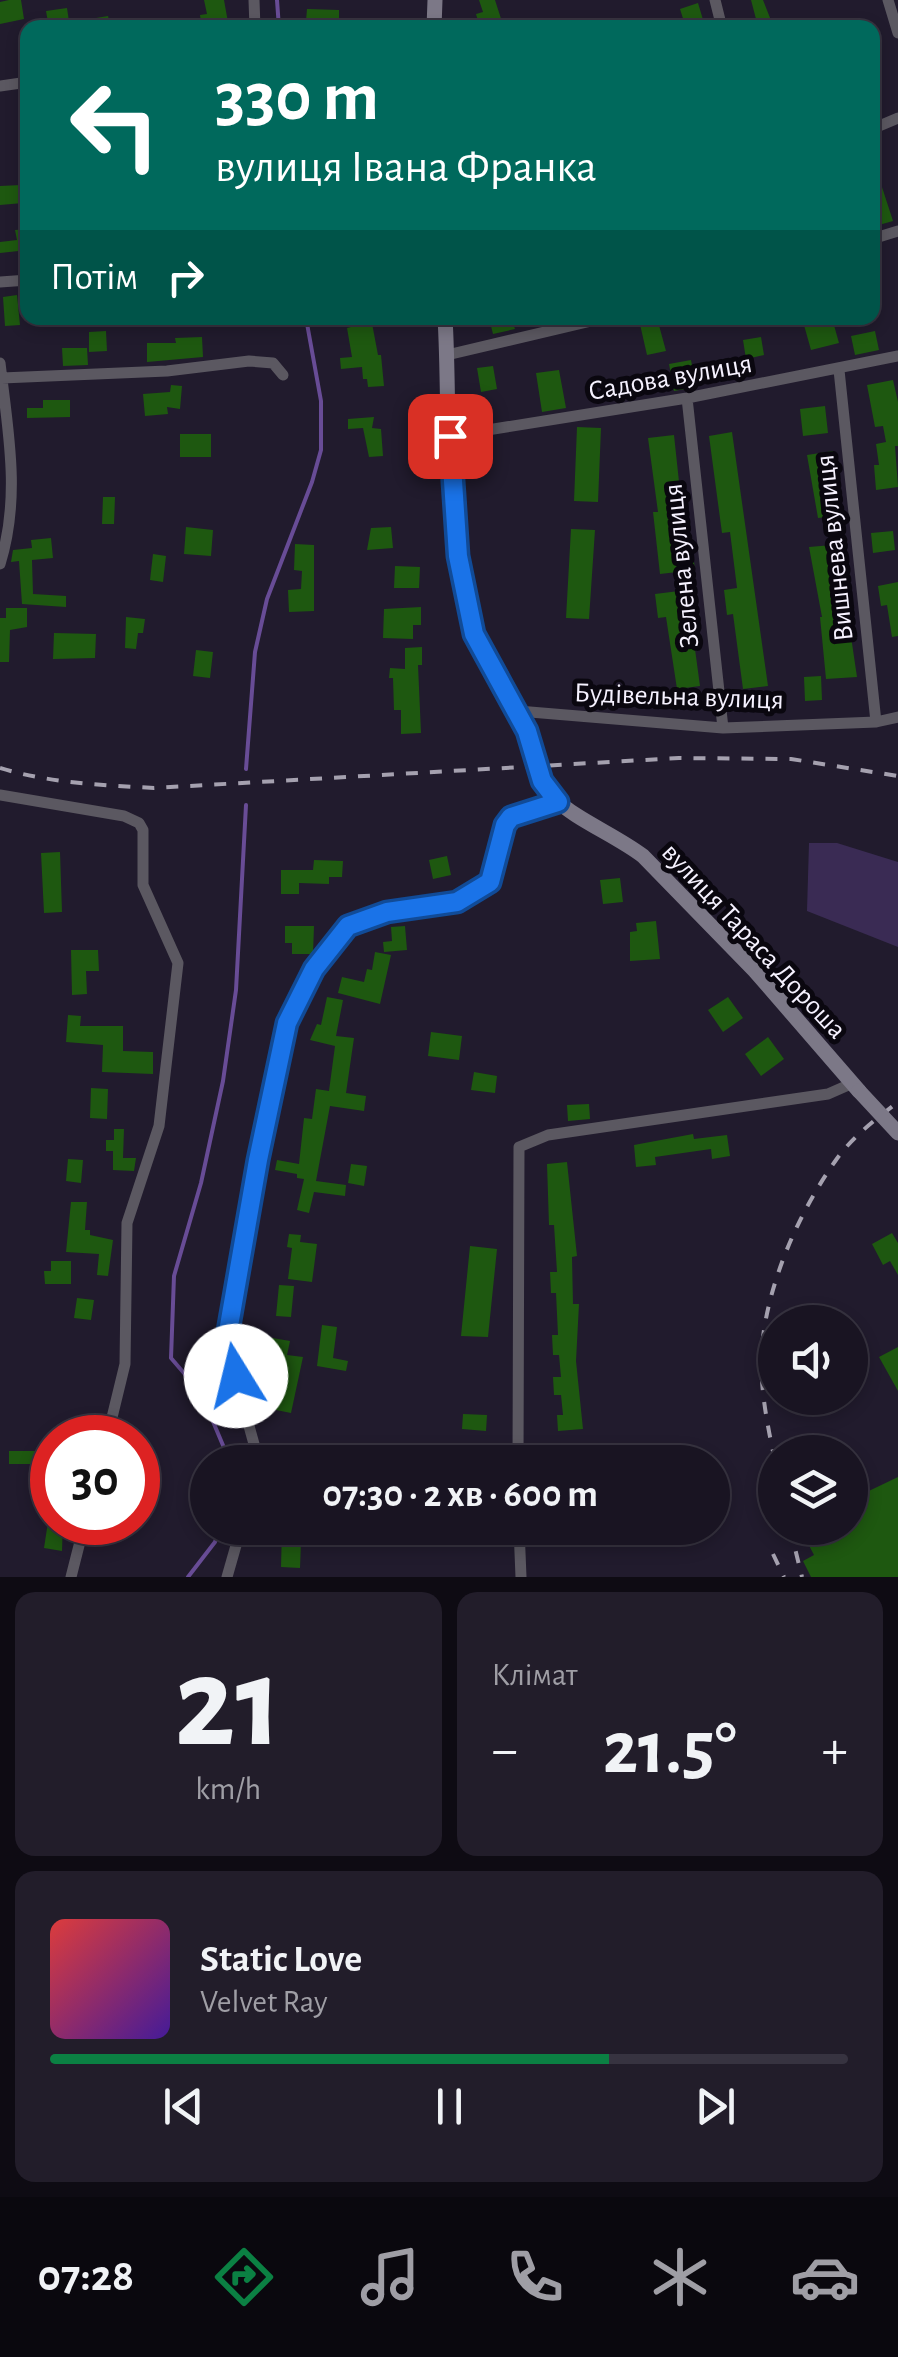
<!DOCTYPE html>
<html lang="uk">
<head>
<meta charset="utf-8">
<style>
  :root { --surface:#191422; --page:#221d2a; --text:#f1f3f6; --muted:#9f9ea5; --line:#373340; --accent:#0b8043 }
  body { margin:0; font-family:"Alegreya Sans",sans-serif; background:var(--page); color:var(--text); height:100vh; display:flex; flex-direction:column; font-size:38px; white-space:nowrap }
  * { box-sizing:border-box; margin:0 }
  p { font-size:32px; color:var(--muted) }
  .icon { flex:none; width:55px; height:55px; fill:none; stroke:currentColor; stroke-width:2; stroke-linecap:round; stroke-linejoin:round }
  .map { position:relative; height:1577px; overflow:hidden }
  .details { display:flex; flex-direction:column; gap:15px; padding:15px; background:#0e0b13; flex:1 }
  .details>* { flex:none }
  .hud { position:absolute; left:20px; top:20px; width:860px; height:305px; border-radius:20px; box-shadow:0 5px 15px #0003,0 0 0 2px var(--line); background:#00695c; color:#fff; overflow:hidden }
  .fabs { position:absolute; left:758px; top:1305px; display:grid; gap:20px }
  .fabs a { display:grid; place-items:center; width:110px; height:110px; border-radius:50%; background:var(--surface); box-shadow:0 5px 15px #0003,0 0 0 2px var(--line); font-size:50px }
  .speed { position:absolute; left:30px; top:1415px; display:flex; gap:20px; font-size:50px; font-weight:700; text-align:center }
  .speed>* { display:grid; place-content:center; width:130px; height:130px; border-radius:50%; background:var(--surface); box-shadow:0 5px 15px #0003,0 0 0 2px var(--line); line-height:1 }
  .speed .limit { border:15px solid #d22; background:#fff; color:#111 }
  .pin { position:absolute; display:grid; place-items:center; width:85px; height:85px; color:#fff; margin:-42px; border-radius:20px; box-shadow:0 5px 15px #0006 }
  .me { position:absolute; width:110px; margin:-55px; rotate:351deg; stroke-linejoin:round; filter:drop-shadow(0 0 8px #0008) }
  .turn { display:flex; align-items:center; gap:35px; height:210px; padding:0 30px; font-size:45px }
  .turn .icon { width:130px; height:130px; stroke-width:2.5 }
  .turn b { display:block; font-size:70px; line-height:85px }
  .then { display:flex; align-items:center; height:95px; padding:0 30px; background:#0003; gap:20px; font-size:38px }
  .big { font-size:75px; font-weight:600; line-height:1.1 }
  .details .card { flex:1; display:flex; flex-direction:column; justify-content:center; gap:15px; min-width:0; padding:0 35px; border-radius:20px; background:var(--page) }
  .details .dial { align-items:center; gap:0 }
  .dial b { font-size:130px; line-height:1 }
  .song { display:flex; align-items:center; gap:30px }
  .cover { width:120px; height:120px; border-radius:15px; background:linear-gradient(135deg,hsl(0 70% 55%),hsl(260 70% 35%)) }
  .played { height:10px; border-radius:5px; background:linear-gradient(90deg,var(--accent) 70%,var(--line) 70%) }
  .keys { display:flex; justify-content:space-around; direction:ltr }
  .heat { display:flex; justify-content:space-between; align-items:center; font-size:55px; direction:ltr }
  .details .tiles { flex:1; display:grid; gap:15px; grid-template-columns:1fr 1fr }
  .card:last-child { grid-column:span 2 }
  .trip { position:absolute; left:190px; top:1445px; width:540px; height:100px; border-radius:50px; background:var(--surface); box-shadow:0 5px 15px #0003,0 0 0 2px var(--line); font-weight:600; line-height:100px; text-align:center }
  .tabs { display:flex; height:160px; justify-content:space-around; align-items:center; background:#0a080e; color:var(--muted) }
  .tabs .icon { width:70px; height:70px }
  .tabs .current { color:var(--accent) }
  .tabs b { font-size:45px; color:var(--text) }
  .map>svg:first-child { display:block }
  .green { fill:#3a2b54 }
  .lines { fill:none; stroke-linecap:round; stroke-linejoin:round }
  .stream { stroke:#684c96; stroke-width:4 }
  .building { fill:#1e5810 }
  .street { stroke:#5b5861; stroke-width:11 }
  .secondary { stroke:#7c7887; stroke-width:15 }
  .rail { stroke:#a5a1af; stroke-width:4; stroke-dasharray:12 12; stroke-linecap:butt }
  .secondary-bridge { stroke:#7c7887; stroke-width:15 }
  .route-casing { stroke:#114b97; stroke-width:25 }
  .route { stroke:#1a73e8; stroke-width:18 }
  .labels { text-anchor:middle; stroke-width:10; stroke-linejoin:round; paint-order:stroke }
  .street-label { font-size:28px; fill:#f6f2ff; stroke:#0a070f }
</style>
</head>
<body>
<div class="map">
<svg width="898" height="1577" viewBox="0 0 898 1577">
  <rect width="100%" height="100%" fill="#211b2d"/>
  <path class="green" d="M809 843H837L898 862V947L807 911Z"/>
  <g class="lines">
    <path class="stream" d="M277 0 279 28
      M246 769 255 652 267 599 312 482 321 450V401L306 318
      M230 1462 201 1393 171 1358 174 1276 201 1183 223 1081 236 990 246 805
      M188 1577 215 1542 220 1528"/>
  </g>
  <path class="building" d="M9 0H21L24 19 0 24V2Z
    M204 0H224L229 28H202L200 15 207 14Z
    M479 0H495L504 28H480L476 14 483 12Z
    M751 0H763L774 28H735L756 19Z
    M698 3 704 23 686 28 680 9Z
    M67 8 70 28H49L46 11Z
    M307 9 339 10V22L306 21Z
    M108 16 111 28H72V22Z
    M881 184 893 221 872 227V187Z
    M21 185 23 203 0 205V186Z
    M28 229V250L0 253V242L17 240 15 230Z
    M17 295 20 325 5 326 3 297Z
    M371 318 378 355H381L384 386 368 387 367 379H363L362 367 341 369 340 358 352 357 347 328 351 327 349 320Z
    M489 318H511L515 329 493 334Z
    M657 318 666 351 647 355 639 320Z
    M802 318H832L839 343 811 350Z
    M106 331 107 351 89 352V332Z
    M875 331 879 350 855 355 851 336Z
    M202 337 203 357 147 362V343H176L175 338Z
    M761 337 764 355 746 359 743 340Z
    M62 348H87L88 365 63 366Z
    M691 360 696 387 674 391 669 364Z
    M493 366 497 389 481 392 477 368Z
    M559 370 566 408 542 412 536 373Z
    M893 380 898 402V446H895L898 487 876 490 874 465H879L876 444 886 442 883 426 875 427 867 385Z
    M171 385 182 386 180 409 167 407 168 414 145 416 143 394 170 392Z
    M43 400H70V417L27 418V408H43Z
    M825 406 828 433 803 436 800 409Z
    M374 417 372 428 381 429 383 456 369 457 363 428 348 429V419Z
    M577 427 601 428 598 502 574 501Z
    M732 432 768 686 743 689 733 614 727 615 724 590 737 588 730 532 722 533 709 436Z
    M180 434H211V457H180Z
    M674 435 686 547 692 546 695 570 660 574 653 512H658L648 438Z
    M833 451 837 475 832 476 836 516 818 518 807 455Z
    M103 497H115L114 524H102Z
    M186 527 213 530 211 556 184 554Z
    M391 527 393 548 367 550 371 528Z
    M571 529 595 530 589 619 566 618Z
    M893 531 895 550 873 553 871 533Z
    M51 538 53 558 32 560 33 594 66 596V607L22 604 19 561 11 562 13 550 32 548 31 540Z
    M295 544 314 545V611L289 612 288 590 301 589 302 571 294 570Z
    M844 544 846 562H840L857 677 826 679 820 617H822L809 547Z
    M153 554 166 556 163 582 150 580Z
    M395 566 420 567 419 588H394Z
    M898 582V636L892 637 887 605 881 606 878 586Z
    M687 590 700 686 677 689 666 617 658 618 655 594Z
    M421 607V625H413V639L383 638 384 609Z
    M6 608H27V627L10 630 9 662H0V618H6Z
    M126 617 145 619 143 633H138L136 649 125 648Z
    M54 633 96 634 95 658 53 659Z
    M422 647V665H418L421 733 401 734V710H394L393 678H389L390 668 405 669V648Z
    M196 650 213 652 210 678 193 676Z
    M821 676 822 700 805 701 804 677Z
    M60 852 62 912 44 913 41 853Z
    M447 856 451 875 433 879 429 860Z
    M314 860 343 861 342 877H329V884L299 883V894H281V870H313Z
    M620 878 623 902 603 904 600 880Z
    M656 921 660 959 630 961V932L637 931 636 923Z
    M285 926H314L313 954H292V943H285Z
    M405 926 407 950 384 952 383 942 392 941 391 927Z
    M71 950H98L99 971H86L87 994 72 995Z
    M375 952 391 955 380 1004 338 993 342 977 364 982 367 969 372 970Z
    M327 997 343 1000 336 1036 354 1038 346 1093 366 1096 364 1111 330 1106 316 1181 346 1185 345 1196 314 1192 309 1213 297 1210 304 1179 297 1178V1174L275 1170 277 1160 299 1164 304 1118 312 1119 316 1089 329 1091 335 1046 310 1040 317 1024 321 1025Z
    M728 997 743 1018 723 1032 708 1010Z
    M68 1015 81 1016 80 1026H123V1051L153 1052V1074L102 1072 103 1045 66 1042Z
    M431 1032 462 1036 459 1060 428 1056Z
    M768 1037 784 1059 761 1076 745 1054Z
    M474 1072 497 1076 495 1093 471 1090Z
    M91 1088 108 1089 107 1119 90 1118Z
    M589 1104 590 1119 568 1121 567 1105Z
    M114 1129H124L123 1158H136L134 1171 113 1170V1151H106V1140H114Z
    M693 1134 694 1139 727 1135 730 1156 712 1159 711 1149 655 1157 656 1165 636 1167 634 1145Z
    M68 1159 83 1160 81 1183 66 1181Z
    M567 1162 577 1256 572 1257 573 1304H579L576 1361 583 1429 558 1431 557 1415H563L561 1395H554L553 1377H561L559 1355H553L552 1335H558L556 1293H551L550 1272H557L554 1225H549L547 1164Z
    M351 1164 367 1166 364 1186 348 1183Z
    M71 1202H87L85 1230H90V1235L113 1240 108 1276 97 1275 99 1254 66 1252Z
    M892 1233 898 1243V1275L890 1261 883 1265 872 1244Z
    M289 1234 301 1235 300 1242 317 1244 312 1282 288 1279 292 1248 287 1247Z
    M470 1246 497 1249 488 1337 461 1336Z
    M51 1261H71V1284H45L44 1271H51Z
    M279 1285 294 1286 291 1317 276 1316Z
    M77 1298 94 1300 91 1320 74 1318Z
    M322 1325 337 1327 333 1358 348 1361 346 1371 317 1366Z
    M267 1337 290 1341 287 1355 303 1357 291 1413 276 1410 281 1379 276 1378 278 1367 269 1366 272 1349 266 1348Z
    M898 1347V1391L879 1357Z
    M463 1414 487 1415 486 1431 462 1429Z
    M74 1422 96 1425 94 1438H72Z
    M9 1451H37V1464H9Z
    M898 1477V1577H811L803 1561 814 1555 800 1528H850V1500Z
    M48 1522H63L62 1551 44 1548Z
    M282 1528H306L305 1542H301L300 1568 281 1567Z"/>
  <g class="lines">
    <path class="street" d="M254 0 255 28
      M715 0 722 28
      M888 0 898 33
      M0 86 28 82
      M872 129 898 118
      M872 239 898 231
      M0 282 28 280
      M447 355 604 318
      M0 363C8 431 21 497 0 564
      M839 370 876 722
      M2 378 167 371 249 361 273 363 283 375
      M687 398 723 728
      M450 436 687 398 898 356
      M518 711 723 728 876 722 898 717
      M0 795 124 816 139 823 143 830V885L178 963 159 1126 127 1223 125 1364 107 1438
      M259 1462 226 1343 287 1023 314 969 348 925 387 912 457 901 490 882 505 825 511 817 558 802
      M518 1462 519 1147 548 1135 828 1094 853 1083
      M519 1528 521 1577
      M71 1577 85 1522
      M227 1577 241 1528"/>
    <path class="secondary" d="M434 28 435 0
      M445 318C451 416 441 543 474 635 486 667 508 692 522 722 534 746 534 778 554 798 575 819 617 836 643 856L755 971 859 1091"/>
    <path class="rail" d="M0 768C49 783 102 785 154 788L679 758 791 759 898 776
      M775 1461C767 1423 759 1384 762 1346 768 1282 799 1212 836 1160 852 1137 876 1119 898 1102
      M790 1528 802 1577
      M773 1554 784 1577"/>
    <path class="secondary-bridge" d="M859 1091 898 1133"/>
  </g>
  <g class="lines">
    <g class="route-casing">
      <path id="route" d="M236 1376 226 1343 258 1160 287 1023 314 969 348 926 387 912 457 902 490 882 505 825 511 817 558 802 542 781 527 731 474 634 458 556 450 436"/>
    </g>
    <use href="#route" class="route"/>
  </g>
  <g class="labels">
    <g class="street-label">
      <text transform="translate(670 376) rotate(-10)" y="10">Садова вулиця</text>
      <text transform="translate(833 548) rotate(-96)" y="10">Вишнева вулиця</text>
      <text transform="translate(680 566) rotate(-96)" y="10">Зелена вулиця</text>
      <text transform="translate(679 695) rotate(2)" y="10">Будівельна вулиця</text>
      <text transform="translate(755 940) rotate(47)" y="10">вулиця Тараса Дороша</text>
    </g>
  </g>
</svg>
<div class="fabs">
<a><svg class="icon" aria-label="sound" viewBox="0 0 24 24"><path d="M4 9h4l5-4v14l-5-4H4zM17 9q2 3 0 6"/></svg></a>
<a><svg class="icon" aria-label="layers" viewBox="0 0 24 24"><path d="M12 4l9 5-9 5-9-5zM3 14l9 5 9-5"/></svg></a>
</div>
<div class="speed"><div class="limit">30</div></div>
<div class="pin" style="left:450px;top:436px;background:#d93025"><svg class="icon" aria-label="arrive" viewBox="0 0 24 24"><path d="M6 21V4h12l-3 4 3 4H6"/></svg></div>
<svg class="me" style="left:236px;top:1376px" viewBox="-20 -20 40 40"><circle r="19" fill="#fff"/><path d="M0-13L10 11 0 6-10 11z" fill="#1a73e8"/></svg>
<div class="trip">07:30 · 2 хв · 600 m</div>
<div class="hud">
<div class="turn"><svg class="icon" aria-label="left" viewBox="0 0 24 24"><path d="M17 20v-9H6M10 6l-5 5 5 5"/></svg><div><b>330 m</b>вулиця Івана Франка</div></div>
<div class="then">Потім<svg class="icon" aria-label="right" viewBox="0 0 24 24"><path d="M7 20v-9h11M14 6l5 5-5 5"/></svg></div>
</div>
</div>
<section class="details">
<div class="tiles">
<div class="card dial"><b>21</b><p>km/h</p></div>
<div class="card"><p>Клімат</p>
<div class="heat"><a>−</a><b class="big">21.5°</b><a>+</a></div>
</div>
<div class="card">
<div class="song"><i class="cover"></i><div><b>Static Love</b><p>Velvet Ray</p></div></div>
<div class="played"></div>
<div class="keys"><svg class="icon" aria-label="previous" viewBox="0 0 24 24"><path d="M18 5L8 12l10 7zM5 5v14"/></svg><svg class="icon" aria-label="pause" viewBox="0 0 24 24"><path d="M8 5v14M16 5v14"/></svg><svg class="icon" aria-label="next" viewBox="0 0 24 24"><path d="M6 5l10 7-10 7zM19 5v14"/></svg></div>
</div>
</div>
</section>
<nav class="tabs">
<b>07:28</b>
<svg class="icon current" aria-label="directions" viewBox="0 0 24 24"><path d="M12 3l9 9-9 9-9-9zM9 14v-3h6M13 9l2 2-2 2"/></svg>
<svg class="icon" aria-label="music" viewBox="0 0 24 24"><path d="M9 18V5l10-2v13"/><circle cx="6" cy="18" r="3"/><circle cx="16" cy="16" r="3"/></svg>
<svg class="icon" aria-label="phone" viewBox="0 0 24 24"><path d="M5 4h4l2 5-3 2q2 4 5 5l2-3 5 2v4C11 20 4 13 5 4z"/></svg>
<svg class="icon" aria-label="climate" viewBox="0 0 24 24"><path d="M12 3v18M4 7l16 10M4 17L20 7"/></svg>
<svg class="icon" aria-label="car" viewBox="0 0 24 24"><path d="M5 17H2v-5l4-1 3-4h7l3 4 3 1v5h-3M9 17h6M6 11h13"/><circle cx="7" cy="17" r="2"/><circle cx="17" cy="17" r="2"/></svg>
</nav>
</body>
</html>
